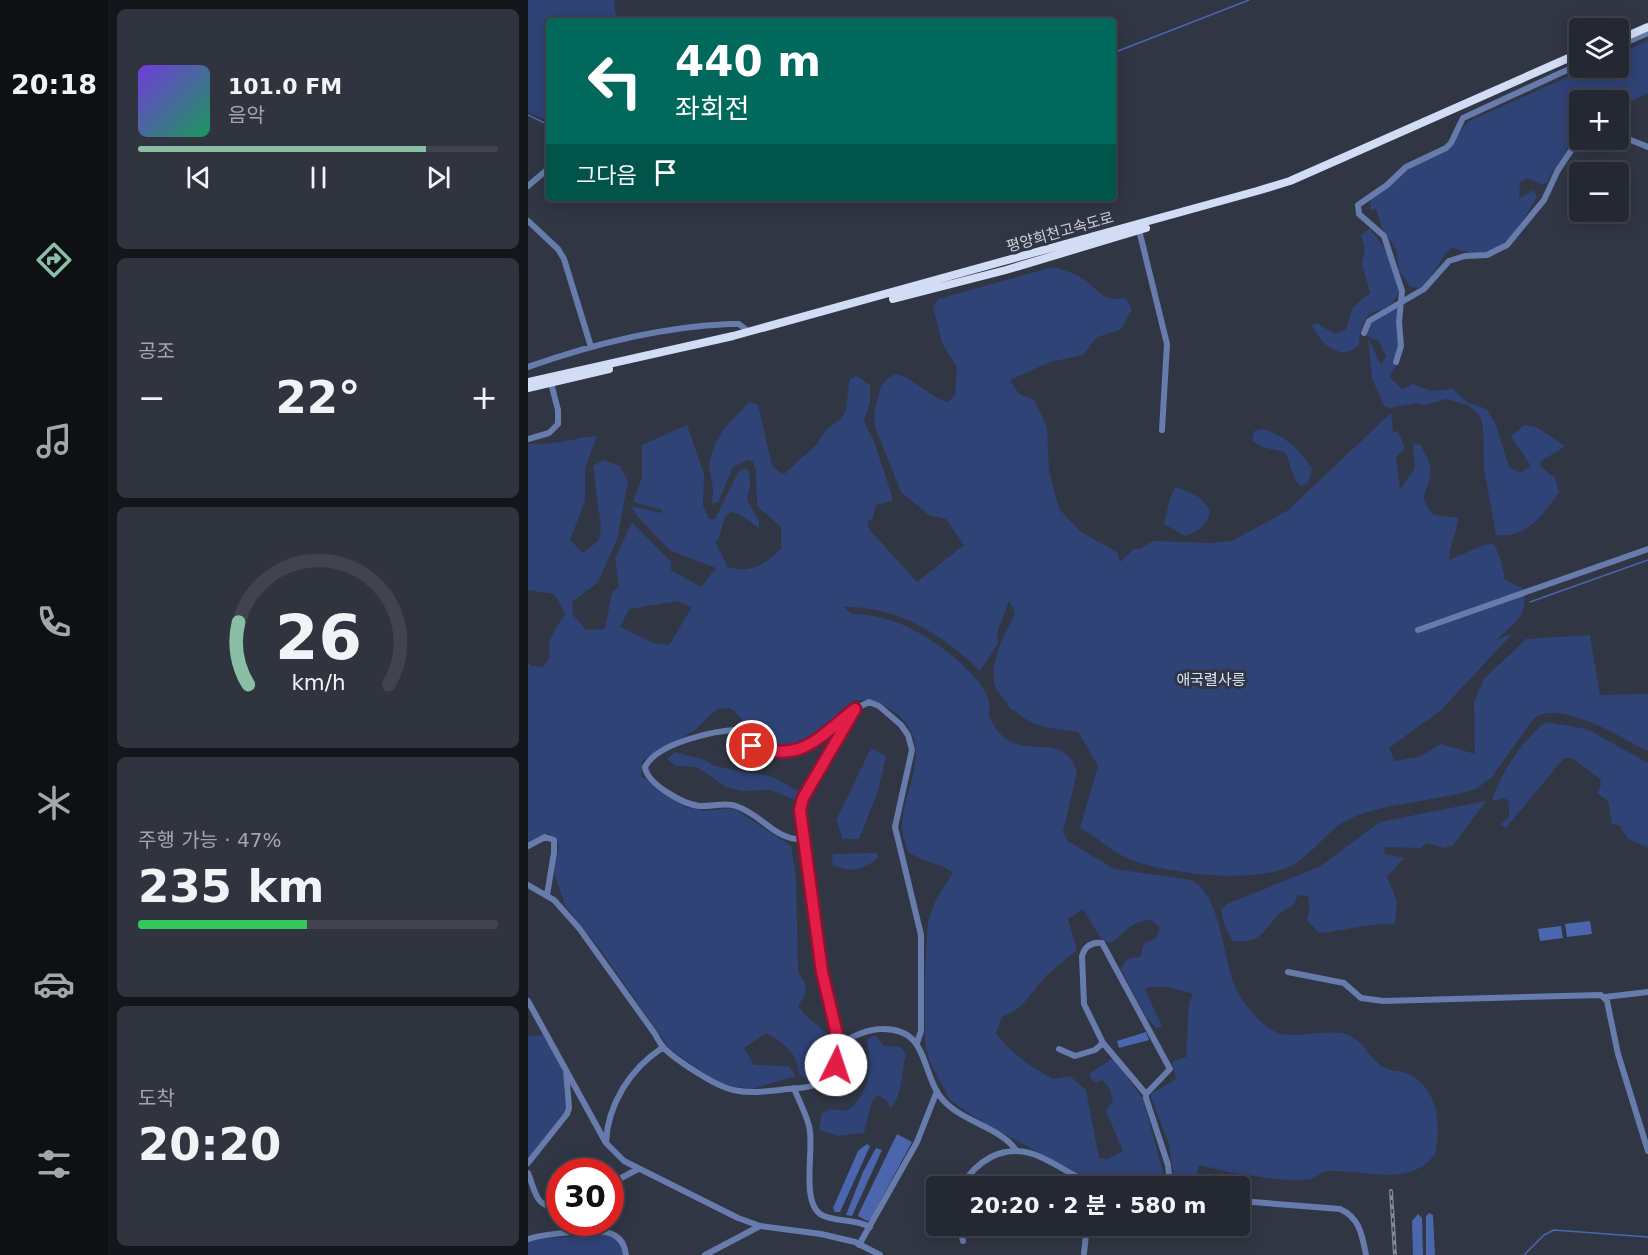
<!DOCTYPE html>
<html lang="ko">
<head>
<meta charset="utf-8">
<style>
  :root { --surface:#242833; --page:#30343f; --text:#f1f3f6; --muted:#a3a6ac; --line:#41444e; --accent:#8abfa5 }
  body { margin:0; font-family:"DejaVu Sans","Noto Sans KR",sans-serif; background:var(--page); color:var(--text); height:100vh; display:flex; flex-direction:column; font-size:22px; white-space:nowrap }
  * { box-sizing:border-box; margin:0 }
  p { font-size:20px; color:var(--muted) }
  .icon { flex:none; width:33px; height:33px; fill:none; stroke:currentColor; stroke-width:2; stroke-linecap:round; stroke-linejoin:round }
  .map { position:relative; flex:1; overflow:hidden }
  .sheet { display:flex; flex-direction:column; gap:9px; padding:9px; background:#14161c; width:420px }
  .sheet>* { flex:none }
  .hud { position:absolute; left:18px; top:18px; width:570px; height:183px; border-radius:6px; box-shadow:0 3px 15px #0003,0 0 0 2px var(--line); background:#00695c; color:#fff; overflow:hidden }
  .tools { position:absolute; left:1041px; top:18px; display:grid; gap:12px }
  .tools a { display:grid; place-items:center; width:60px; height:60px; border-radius:6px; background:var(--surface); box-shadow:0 3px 15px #0003,0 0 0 2px var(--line); font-size:30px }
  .speed { position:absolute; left:18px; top:1158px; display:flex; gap:12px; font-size:30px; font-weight:700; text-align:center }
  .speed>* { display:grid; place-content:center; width:78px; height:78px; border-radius:50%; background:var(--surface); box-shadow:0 3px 15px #0003,0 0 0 2px var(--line); line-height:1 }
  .speed .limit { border:9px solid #d22; background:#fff; color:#111 }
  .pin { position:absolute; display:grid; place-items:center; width:51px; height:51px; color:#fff; margin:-26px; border:3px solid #fff; border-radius:50%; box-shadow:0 2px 6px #0007 }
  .me { position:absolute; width:66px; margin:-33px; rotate:4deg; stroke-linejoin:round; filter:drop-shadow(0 0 4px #0008) }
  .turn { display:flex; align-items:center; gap:21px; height:126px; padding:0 30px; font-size:27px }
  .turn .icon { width:78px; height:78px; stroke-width:2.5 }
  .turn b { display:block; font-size:42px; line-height:51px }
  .then { display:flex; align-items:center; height:57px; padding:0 30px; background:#0003; gap:12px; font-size:22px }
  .big { font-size:45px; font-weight:700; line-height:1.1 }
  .sheet .widget { flex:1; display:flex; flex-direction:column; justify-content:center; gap:9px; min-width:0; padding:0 21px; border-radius:9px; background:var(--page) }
  .sheet .dial { align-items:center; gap:0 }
  .dial svg { height:156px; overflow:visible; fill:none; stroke:var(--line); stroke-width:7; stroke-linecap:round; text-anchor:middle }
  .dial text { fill:var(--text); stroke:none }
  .song { display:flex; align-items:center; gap:18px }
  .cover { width:72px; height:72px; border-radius:9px; background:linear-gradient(135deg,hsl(260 70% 55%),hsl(150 70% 35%)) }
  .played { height:6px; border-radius:3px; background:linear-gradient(90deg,var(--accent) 80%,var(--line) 80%) }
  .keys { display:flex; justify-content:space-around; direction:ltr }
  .heat { display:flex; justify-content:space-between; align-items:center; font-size:33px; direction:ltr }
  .charge { height:9px; border-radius:4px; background:linear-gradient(90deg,#34c759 47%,var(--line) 0) }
  .trip { position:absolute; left:398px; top:1176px; width:324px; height:60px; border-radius:6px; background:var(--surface); box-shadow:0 3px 15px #0003,0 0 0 2px var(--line); font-weight:700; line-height:60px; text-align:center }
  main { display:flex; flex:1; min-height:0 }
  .menu { display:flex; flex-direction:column; width:108px; justify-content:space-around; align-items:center; background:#0e1014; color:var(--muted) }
  .menu .icon { width:42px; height:42px }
  .menu .current { color:var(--accent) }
  .menu b { font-size:27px; color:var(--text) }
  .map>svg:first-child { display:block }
  .green { fill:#304377; fill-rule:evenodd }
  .water { fill:#4b66ad }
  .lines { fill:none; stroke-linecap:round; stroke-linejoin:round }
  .stream { stroke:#4b66ad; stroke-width:1.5 }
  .minor { stroke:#677bac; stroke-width:6 }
  .highway { stroke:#d2ddf5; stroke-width:8 }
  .rail-casing { stroke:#838894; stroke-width:4 }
  .rail { stroke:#303644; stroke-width:1.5; stroke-dasharray:4.5; stroke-linecap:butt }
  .route-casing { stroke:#92132f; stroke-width:15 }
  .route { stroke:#e11d48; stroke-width:10 }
  .labels { text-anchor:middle; stroke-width:6; stroke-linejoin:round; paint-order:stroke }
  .street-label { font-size:15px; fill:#cdd1da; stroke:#303644 }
  .park-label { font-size:15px; fill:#dae3f7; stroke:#303644 }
</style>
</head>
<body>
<main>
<nav class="menu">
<b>20:18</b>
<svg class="icon current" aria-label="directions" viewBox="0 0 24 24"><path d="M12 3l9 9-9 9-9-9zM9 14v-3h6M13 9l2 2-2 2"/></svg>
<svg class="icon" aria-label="music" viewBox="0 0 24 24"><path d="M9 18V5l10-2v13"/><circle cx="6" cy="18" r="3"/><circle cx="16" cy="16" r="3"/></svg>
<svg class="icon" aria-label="phone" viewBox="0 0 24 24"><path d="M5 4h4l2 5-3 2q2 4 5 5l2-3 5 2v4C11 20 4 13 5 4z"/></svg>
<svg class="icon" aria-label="climate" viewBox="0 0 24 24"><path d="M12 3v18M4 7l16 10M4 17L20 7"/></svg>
<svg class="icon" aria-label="car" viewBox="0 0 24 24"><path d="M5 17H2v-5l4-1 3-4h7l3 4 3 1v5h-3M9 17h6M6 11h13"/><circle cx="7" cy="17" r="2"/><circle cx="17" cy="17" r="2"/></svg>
<svg class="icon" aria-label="filters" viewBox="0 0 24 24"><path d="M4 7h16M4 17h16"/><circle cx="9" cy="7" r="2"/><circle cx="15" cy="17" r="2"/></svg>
</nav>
<section class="sheet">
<div class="widget">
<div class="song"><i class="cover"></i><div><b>101.0 FM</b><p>음악</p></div></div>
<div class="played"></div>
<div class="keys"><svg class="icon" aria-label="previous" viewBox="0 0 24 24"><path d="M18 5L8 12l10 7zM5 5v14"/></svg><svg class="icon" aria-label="pause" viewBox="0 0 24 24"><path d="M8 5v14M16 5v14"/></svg><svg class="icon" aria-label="next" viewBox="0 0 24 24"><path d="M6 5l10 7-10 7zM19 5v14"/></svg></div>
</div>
<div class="widget"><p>공조</p>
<div class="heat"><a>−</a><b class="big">22°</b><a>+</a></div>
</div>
<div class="widget dial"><svg viewBox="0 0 100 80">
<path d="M14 69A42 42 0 1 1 86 69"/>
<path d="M14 69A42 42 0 0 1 9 37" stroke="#8abfa5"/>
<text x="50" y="56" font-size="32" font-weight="700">26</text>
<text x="50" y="72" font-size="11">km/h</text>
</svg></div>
<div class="widget"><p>주행 가능 · 47%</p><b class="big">235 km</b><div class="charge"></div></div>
<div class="widget"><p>도착</p><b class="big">20:20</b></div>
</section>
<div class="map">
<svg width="1120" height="1255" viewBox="0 0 1120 1255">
  <rect width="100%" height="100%" fill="#303644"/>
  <path class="green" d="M0 0H86L87 12 93 21H21V121L0 112Z
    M1120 40V93L1091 107 1090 100H1052L1051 130 1018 183 1014 185 1000 178 992 183 991 198 1006 190 1009 197C997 217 975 258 946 254 938 252 932 249 923 248 910 260 906 277 892 288L883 287 871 271 868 249 854 228 848 209 842 210 843 197 880 168 912 154 941 121 1060 68H1090L1091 54Z
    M842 229 862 255 871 291C857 324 834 295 831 345 812 363 793 343 784 326L789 323 807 334 818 329 825 307 842 293 834 264 837 250 833 235Z
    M525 267C534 270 544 272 552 277 572 288 570 302 598 298L604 310 592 330 569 337 555 355 522 362 482 380 491 394 506 400 519 427 521 471 531 509 553 532 589 552 592 562 606 549H612L625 541 684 543 704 541 759 511 863 413 865 432 870 431 877 448 868 457 872 489 887 468 885 445 892 444C897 454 904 464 902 476 898 496 889 496 906 515L930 518C929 533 921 545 921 560L956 545 966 544 973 560 977 580 994 588C1004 612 984 626 968 640L984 634 913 710 861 748 867 761 891 757 913 744 947 754 946 702 956 679 998 639 1062 635 1072 695 1120 694V751C1093 738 1034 699 1006 718L964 777 948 789C910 801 857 803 823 818 800 829 784 855 763 866 726 884 644 874 606 861 584 853 570 837 552 828L570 766 550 732C534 729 516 729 502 722 494 718 491 712 482 709 479 700 470 694 467 686 460 664 478 632 487 613L481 601 469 633 470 644 452 671C416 635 369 606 316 607L323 614C338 614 354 617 368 622 396 632 453 671 461 701 462 705 461 710 461 715 463 723 472 736 480 740 504 756 536 732 549 772L535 832 540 841 586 869 663 880C693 894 695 958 707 987 715 1003 727 1018 742 1029 761 1042 791 1029 813 1033 833 1036 840 1057 855 1067 861 1071 870 1070 877 1073 910 1085 914 1124 907 1154 881 1189 835 1169 799 1171 793 1171 789 1178 783 1179 760 1184 694 1171 670 1165L669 1186H647L641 1144 622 1095 648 1079 644 1061 658 1057 661 1003 665 994 640 987H620L617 990 634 1026 628 1028 618 1017 593 969C596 960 603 957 612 957L616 944 628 938 632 928 623 920C603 921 597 932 583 943L574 940 555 909 540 919 549 950C539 958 528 966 519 975 501 993 501 1005 474 1017L468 1033C481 1053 505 1068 525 1079L542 1076 558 1090 571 1158 580 1159 595 1151 578 1111 585 1100 581 1087 574 1080 566 1083 561 1074 585 1058 615 1099 637 1180 621 1186 569 1181 550 1174 454 1122 422 1100 401 1060 397 1040V973L400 921 408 899 425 873C411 862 395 862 380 852 378 843 373 833 374 825 376 787 406 746 371 716 353 701 349 701 326 700 309 721 262 758 233 741 219 733 216 717 202 708L189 709 167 730 114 761 113 776 157 807 178 811 205 808 263 846 268 879 270 971 278 985 277 995 270 1006C282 1027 315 1031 304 1062 299 1075 293 1079 280 1082L271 1074C268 1051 258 1045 238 1033L216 1048 226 1065 261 1066 268 1076 224 1089 203 1086 187 1081 142 1049 72 949 37 905 26 872 31 844 20 833 0 844V662L3 666 14 667 22 658 21 640 37 614 26 594 0 590V444C22 446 46 438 69 436L57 468V501L42 540 55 553 71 540 73 527 65 466 76 460 92 466 100 481 89 540 70 582 44 602 45 615 58 630 77 629 84 592 91 587 87 558 104 522 143 562V570L173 587 188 568 141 550 110 517 103 506 133 513 134 510 105 502 114 477V445L159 425 176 474 175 506 181 519H187L211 471 219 468C225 479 221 489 219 500L231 521V528L209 513 203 512 197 517 191 539 187 542 200 567C223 574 236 565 253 549V527L229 506 228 470 225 462 220 460 205 467 190 502 184 504 185 489 181 464 186 446 195 430 221 402 230 405 244 465 255 475 288 445 299 429 313 419 318 411 321 383 322 379 329 376 342 385V402L336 421 347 444 364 496V501L348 505 344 520 339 521 341 529 389 582 436 545 418 519 401 515 373 492 347 427 346 412 353 387 360 378 368 374C388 379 399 396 420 402L427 395 429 367 414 343 405 307 410 299ZM150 601 164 607 141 645 128 644 92 627 101 609Z
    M872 308 871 349 865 358 868 366 861 377 874 389 885 384 903 391 925 389 940 403 959 409 968 425 981 467 992 473 1003 466 983 436 996 425 1008 427 1037 446 1012 462 1013 467 1027 478 1031 492C1015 515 998 539 968 535L956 468 955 425 951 415 940 405 918 399 896 405 889 403 861 408 856 406 844 378 840 338 853 365 858 357 851 341 839 336C837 322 859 310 872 308Z
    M735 429C757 436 772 449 784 469L780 483 772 486C763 475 763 464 757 452L734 447 724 441 726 431Z
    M648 487 671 497 682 510C680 526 671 530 657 536L636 524 642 498Z
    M1018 722 1059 729 1120 763V848L1099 838 1092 826 1084 824 1080 801 1069 793 1073 785 1072 779 1044 758H1036L978 828 972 825 981 817V802L976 798 964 801C972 774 995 739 1018 722Z
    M343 748 358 756 350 791 331 839H315L308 820Z
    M147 752 177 760 186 766 245 777 272 792 273 799 269 801 243 790 214 791 198 787 169 767 147 766 139 759Z
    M958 801 925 845 916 848 898 843 893 848 857 847 856 854 876 858 859 877 869 901 867 924C840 923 817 931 791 933L779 920 782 908 780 896 770 895 764 907C737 914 745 945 705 941L697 927 693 909 699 904 791 867 852 822Z
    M348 853 351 857C337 870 321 874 304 864L305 854Z
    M17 1035 35 1068 38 1111 0 1159V1036Z
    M347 1035 356 1046 373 1047 378 1054C373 1072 375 1094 363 1108L358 1100 350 1095 344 1101 336 1133 311 1136 291 1130 294 1113 303 1109 318 1111C344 1093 343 1068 339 1040Z
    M72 1235C86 1236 93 1241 95 1255H0V1241L6 1239Z"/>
  <path class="water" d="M1062 921 1064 934 1039 937 1037 924Z
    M1033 926 1035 938 1012 941 1010 929Z
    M618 1032 621 1040 591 1048 589 1041Z
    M369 1134 384 1142 342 1220 339 1221 330 1216 331 1213Z
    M339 1144 342 1146 312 1212H307L305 1208 330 1151Z
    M348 1148 354 1150 324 1216 318 1215 335 1172Z
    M901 1213 905 1215 907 1255H898V1216Z
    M890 1214 894 1218 895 1255H885L884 1221Z"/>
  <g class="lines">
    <path class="stream" d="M585 53 721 0
      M0 115 21 125
      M1002 602 1120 560
      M996 1255 1016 1235 1026 1230 1120 1237"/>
    <path class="minor" d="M1090 46 1120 33
      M1090 135 1120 147
      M0 186 21 168
      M0 221 30 249 36 259 63 347
      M611 230 639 344 634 430
      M836 333 841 321 896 289 921 261 937 256 959 255 979 245 1016 200 1030 170 1052 137
      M868 362 873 346 871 322 874 291 856 236 831 214 830 205 859 185 878 167 918 148 923 143 935 118 1052 64
      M0 367C65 344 132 327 201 324H211L221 332
      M0 439 21 433 30 424V410L23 383
      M890 630 1120 549
      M276 840C244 839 235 815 208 806 197 802 183 807 171 806 155 804 119 784 117 767 129 743 187 730 212 730 216 735 218 741 223 745 229 750 238 752 245 752 279 756 300 729 325 711
      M0 846 17 837 26 840V853L19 895
      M0 885 26 900 51 928 127 1034C135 1051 146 1057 162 1068 202 1094 212 1095 259 1089 271 1088 284 1088 294 1081 308 1071 305 1058 313 1046 321 1036 342 1029 354 1029 399 1028 393 1068 411 1095 430 1122 470 1125 488 1150
      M760 972 816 983 833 998 855 1001 1073 995 1079 1001 1090 1054 1120 1151
      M1077 997 1120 992
      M0 1001 78 1143 96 1161 210 1218 232 1226 293 1234 327 1242 352 1255
      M575 1043 618 1094
      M312 1047 294 972 272 811 275 798 327 709 341 702 351 706 373 725 380 735 384 750 367 827 393 935V1031L389 1043
      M531 1049 547 1056 567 1050 575 1043 556 1004 554 956C557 946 564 942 574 943L642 1069 618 1094V1098L640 1165 642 1186
      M266 1088C271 1102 281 1118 282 1132 285 1153 274 1201 292 1214 306 1223 327 1218 342 1227
      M78 1142C80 1104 102 1069 134 1048
      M0 1163 39 1114 41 1108 38 1070
      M0 1173C7 1190 8 1212 32 1204
      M82 1184 110 1169
      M434 1186C441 1173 450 1164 463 1157 505 1136 533 1175 570 1186
      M711 1201 812 1209C832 1218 834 1235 838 1255
      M431 1226 435 1241
      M0 1239C17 1234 72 1227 86 1235 94 1239 97 1247 98 1255
      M331 1245 389 1142 409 1091
      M556 1253 559 1226
      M177 1255 232 1226"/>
    <path class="highway" d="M1090 40 1120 27
      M365 299 478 270 618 228
      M0 382 205 336 729 191 762 181 1052 53
      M0 388 81 369"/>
    <g class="rail-casing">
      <path id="rail" d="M863 1191 867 1255"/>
    </g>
    <use href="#rail" class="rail"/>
  </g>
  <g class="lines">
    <g class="route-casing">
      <path id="route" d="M224 746C273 764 291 737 327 709L275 798 272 810 294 972 312 1047 308 1065"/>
    </g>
    <use href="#route" class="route"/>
  </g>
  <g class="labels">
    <g class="street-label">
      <text transform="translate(532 232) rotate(-16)" y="5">평양희천고속도로</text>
    </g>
    <g class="park-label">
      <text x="683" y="685">애국렬사릉</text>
    </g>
  </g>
</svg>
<div class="tools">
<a><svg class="icon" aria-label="layers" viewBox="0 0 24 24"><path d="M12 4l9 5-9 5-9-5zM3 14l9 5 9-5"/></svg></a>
<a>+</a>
<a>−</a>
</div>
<div class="speed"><div class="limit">30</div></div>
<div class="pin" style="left:224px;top:746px;background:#d93025"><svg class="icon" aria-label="arrive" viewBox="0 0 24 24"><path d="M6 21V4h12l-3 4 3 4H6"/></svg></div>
<svg class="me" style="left:308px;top:1065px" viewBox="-20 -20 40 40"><circle r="19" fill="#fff"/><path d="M0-13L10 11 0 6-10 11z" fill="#e11d48"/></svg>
<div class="trip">20:20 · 2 분 · 580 m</div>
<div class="hud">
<div class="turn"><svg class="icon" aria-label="left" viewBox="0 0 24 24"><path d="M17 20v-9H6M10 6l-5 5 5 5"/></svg><div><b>440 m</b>좌회전</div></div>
<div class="then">그다음<svg class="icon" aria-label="arrive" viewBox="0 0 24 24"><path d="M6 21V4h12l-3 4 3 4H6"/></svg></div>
</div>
</div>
</main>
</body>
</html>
